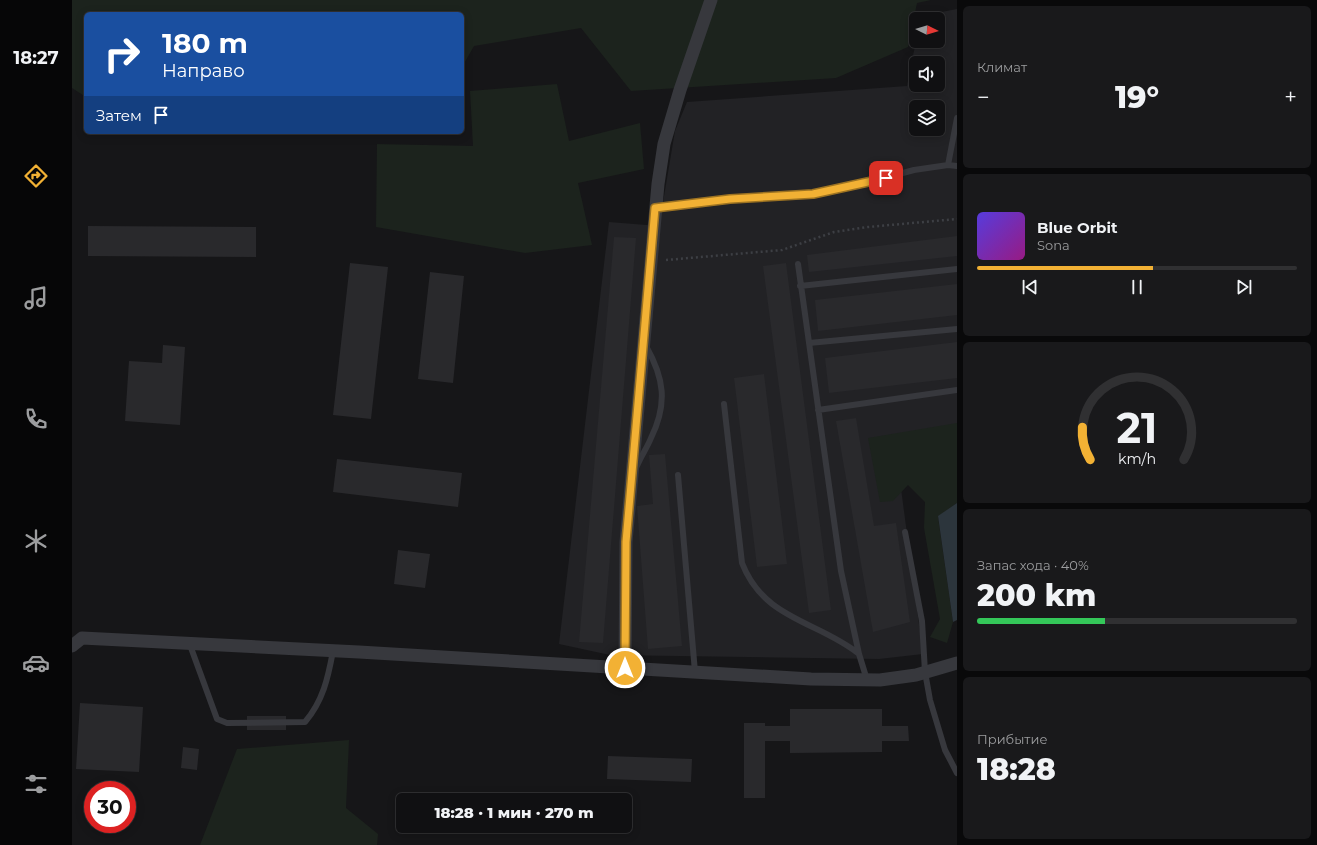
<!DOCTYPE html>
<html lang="ru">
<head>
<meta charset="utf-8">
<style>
  :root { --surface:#101012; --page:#19191b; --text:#f1f3f6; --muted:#9c9d9f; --line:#303032; --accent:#f2b134 }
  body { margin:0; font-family:Montserrat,sans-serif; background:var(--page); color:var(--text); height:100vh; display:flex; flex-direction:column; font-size:15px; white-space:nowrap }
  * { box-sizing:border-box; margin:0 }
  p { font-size:13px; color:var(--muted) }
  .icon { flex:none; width:22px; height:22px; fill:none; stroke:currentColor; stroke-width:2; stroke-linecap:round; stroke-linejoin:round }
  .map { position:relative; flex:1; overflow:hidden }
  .panel { display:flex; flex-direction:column; gap:6px; padding:6px; background:#09090a; width:360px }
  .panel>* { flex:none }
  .guide { position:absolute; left:12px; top:12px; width:380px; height:122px; border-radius:6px; box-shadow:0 2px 10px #0003,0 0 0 1px var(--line); background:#1a4fa0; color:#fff; overflow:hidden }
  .needle { width:26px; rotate:95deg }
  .fabs { position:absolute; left:837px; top:12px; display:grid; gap:8px }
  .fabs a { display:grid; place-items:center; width:36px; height:36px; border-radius:6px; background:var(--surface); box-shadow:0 2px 10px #0003,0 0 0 1px var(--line); font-size:20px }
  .speed { position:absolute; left:12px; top:781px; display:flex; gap:8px; font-size:20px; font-weight:700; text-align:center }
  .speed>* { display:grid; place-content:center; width:52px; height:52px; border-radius:50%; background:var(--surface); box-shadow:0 2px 10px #0003,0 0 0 1px var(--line); line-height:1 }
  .speed .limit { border:6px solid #d22; background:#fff; color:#111 }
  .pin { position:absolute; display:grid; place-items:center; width:34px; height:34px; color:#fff; margin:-17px; border-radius:8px; box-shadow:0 2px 6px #0006 }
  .me { position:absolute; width:44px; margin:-22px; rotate:0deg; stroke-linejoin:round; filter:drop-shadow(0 0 3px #0008) }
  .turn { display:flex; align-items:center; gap:14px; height:84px; padding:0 12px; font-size:18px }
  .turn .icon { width:52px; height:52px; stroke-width:2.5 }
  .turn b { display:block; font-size:28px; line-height:34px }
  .then { display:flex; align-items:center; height:38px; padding:0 12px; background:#0003; gap:8px; font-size:15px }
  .big { font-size:30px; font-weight:800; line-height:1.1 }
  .panel .card { flex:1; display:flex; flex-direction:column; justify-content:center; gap:6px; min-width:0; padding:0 14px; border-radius:6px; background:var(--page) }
  .panel .dial { align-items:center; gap:0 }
  .dial svg { height:104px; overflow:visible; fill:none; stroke:var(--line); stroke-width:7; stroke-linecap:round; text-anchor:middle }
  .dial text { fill:var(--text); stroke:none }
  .song { display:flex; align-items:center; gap:12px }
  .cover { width:48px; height:48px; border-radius:6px; background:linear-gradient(135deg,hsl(250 70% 55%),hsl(310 70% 35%)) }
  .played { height:4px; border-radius:2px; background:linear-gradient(90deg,var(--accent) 55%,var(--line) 55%) }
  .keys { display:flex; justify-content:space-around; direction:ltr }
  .heat { display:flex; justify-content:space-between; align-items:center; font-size:22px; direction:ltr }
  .charge { height:6px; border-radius:3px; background:linear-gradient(90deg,#34c759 40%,var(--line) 0) }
  .trip { position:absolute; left:324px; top:793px; width:236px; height:40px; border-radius:6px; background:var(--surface); box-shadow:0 2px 10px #0003,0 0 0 1px var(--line); font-weight:800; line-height:40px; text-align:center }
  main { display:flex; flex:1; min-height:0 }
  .menu { display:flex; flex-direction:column; width:72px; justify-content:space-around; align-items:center; background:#060607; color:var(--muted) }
  .menu .icon { width:28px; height:28px }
  .menu .active { color:var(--accent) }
  .menu b { font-size:18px; color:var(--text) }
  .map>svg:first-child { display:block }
  .built { fill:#222225; fill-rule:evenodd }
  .green { fill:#1c231d }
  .water { fill:#2c353c }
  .building { fill:#29292c }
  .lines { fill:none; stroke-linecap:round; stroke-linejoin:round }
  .path { stroke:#3d3f44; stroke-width:2.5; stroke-dasharray:2 3; stroke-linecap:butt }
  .service { stroke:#37383d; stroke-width:6 }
  .minor { stroke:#37383d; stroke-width:13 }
  .route-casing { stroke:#9d7322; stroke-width:10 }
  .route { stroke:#f2b134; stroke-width:7 }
</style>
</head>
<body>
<main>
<nav class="menu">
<b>18:27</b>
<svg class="icon active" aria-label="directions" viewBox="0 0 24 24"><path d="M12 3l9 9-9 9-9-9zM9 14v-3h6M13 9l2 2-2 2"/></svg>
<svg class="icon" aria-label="music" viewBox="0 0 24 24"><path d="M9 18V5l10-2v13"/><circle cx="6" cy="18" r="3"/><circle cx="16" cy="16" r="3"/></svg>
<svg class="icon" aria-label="phone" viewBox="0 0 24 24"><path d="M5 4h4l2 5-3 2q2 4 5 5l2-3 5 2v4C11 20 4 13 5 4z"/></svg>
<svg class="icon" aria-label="climate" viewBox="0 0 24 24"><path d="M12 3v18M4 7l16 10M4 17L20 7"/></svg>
<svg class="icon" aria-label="car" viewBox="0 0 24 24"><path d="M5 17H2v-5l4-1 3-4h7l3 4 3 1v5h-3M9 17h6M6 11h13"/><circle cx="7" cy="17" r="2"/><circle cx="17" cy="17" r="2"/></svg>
<svg class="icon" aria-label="filters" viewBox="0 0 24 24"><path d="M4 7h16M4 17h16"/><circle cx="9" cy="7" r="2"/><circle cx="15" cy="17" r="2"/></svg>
</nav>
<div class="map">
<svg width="885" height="845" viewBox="0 0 885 845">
  <rect width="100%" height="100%" fill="#161618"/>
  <path class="built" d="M885 9V441L824 451 851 654 807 659 538 655 487 644 537 222 587 226 603 131 615 102 835 86 844 41H866V19H849V16ZM844 63H866V85H844ZM844 107H866V129H844Z"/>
  <path class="green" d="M0 0H859L845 3 836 47 764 78 559 91 509 28 402 46 390 67V14H14V97L0 88Z
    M485 84 497 141 568 123 572 169 506 183 520 245 453 253 304 227 305 144 401 146 398 91Z
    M885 423V503L866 517 881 622 875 643 858 637 868 619 852 528 853 502 836 485 821 501 808 502 796 438Z
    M277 740 274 808 306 834 305 845H128L165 749Z"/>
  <path class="water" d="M885 503V620L881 622 866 516Z"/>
  <path class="building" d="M16 226 184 227V257L16 256Z
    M885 236V256L737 272 735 255Z
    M542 237 564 238 531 643 507 642Z
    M278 263 316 267 299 419 261 415Z
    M714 263 759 610 737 613 691 266Z
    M358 272 392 276 381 383 346 379Z
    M885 284V315L746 331 743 300Z
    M885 342V378L757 393 753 358Z
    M91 345 113 347 108 425 53 421 57 361 90 363Z
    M692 374 715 564 685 567 662 378Z
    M784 418 802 526 824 523 838 622 801 632 764 421Z
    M593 454 610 646 576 649 565 506 581 504 577 455Z
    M265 459 390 473 386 507 261 492Z
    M326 550 358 554 353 588 322 584Z
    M8 703 71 707 67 772 4 769Z
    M718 709H810V726H836L837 741H810V752L718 753V741H693V798H672V723H693V726H718Z
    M175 716H214V730H175Z
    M111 747 127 749 125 770 109 768Z
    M536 756 620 759 619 782 535 779Z"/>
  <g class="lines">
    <path class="path" d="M594 260 710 250 762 232 796 227 885 219"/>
    <path class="service" d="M876 165 885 118
      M583 208 658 199 741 194 775 188 842 170 876 165 885 166
      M726 264 769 571 787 654 795 680
      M728 286 885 269
      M737 343 885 329
      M652 404 670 563C692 620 746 621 787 654
      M746 410 885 390
      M565 466C569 456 575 448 579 438 596 403 592 378 574 346
      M606 475 623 672
      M833 532 850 621 853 672 858 700 873 750 885 773
      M118 645 145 719 155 723 233 722C251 701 256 678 261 651"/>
    <path class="minor" d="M0 646 10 638 287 652 739 679 808 680 844 675 885 663
      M553 668 554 542 586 184 592 144 608 90 639 0"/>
  </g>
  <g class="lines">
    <g class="route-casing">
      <path id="route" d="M553 668 554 542 583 208 658 199 741 194 814 178"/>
    </g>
    <use href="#route" class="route"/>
  </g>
</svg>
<div class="fabs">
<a><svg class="needle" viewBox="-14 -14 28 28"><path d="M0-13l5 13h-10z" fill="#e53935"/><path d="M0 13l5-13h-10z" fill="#9c9d9f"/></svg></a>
<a><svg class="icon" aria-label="sound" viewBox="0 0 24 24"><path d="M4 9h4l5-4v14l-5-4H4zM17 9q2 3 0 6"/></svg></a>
<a><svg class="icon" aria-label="layers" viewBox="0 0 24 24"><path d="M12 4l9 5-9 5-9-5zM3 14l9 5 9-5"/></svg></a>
</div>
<div class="speed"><div class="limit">30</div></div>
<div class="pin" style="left:814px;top:178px;background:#d93025"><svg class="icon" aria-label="arrive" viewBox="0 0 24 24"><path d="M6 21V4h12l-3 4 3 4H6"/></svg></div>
<svg class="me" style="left:553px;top:668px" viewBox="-20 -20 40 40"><circle r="17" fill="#f2b134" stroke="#fff" stroke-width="3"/><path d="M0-11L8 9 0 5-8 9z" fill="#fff"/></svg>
<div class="trip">18:28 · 1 мин · 270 m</div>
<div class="guide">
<div class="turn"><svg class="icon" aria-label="right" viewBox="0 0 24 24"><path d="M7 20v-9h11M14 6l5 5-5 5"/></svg><div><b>180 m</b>Направо</div></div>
<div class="then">Затем<svg class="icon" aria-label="arrive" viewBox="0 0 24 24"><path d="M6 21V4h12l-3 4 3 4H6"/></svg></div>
</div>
</div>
<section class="panel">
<div class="card"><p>Климат</p>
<div class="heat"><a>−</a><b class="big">19°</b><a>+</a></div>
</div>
<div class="card">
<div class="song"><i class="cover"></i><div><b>Blue Orbit</b><p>Sona</p></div></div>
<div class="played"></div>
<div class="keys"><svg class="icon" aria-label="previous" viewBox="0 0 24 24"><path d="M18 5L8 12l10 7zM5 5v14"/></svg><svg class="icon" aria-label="pause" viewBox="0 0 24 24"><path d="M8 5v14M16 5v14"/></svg><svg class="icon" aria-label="next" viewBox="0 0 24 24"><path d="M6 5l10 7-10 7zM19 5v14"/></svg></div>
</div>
<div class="card dial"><svg viewBox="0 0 100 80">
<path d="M14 69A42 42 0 1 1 86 69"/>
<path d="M14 69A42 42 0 0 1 8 44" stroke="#f2b134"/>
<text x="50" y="56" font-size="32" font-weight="700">21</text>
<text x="50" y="72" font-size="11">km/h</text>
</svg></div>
<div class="card"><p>Запас хода · 40%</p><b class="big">200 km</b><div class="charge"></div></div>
<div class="card"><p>Прибытие</p><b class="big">18:28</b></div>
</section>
</main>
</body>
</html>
